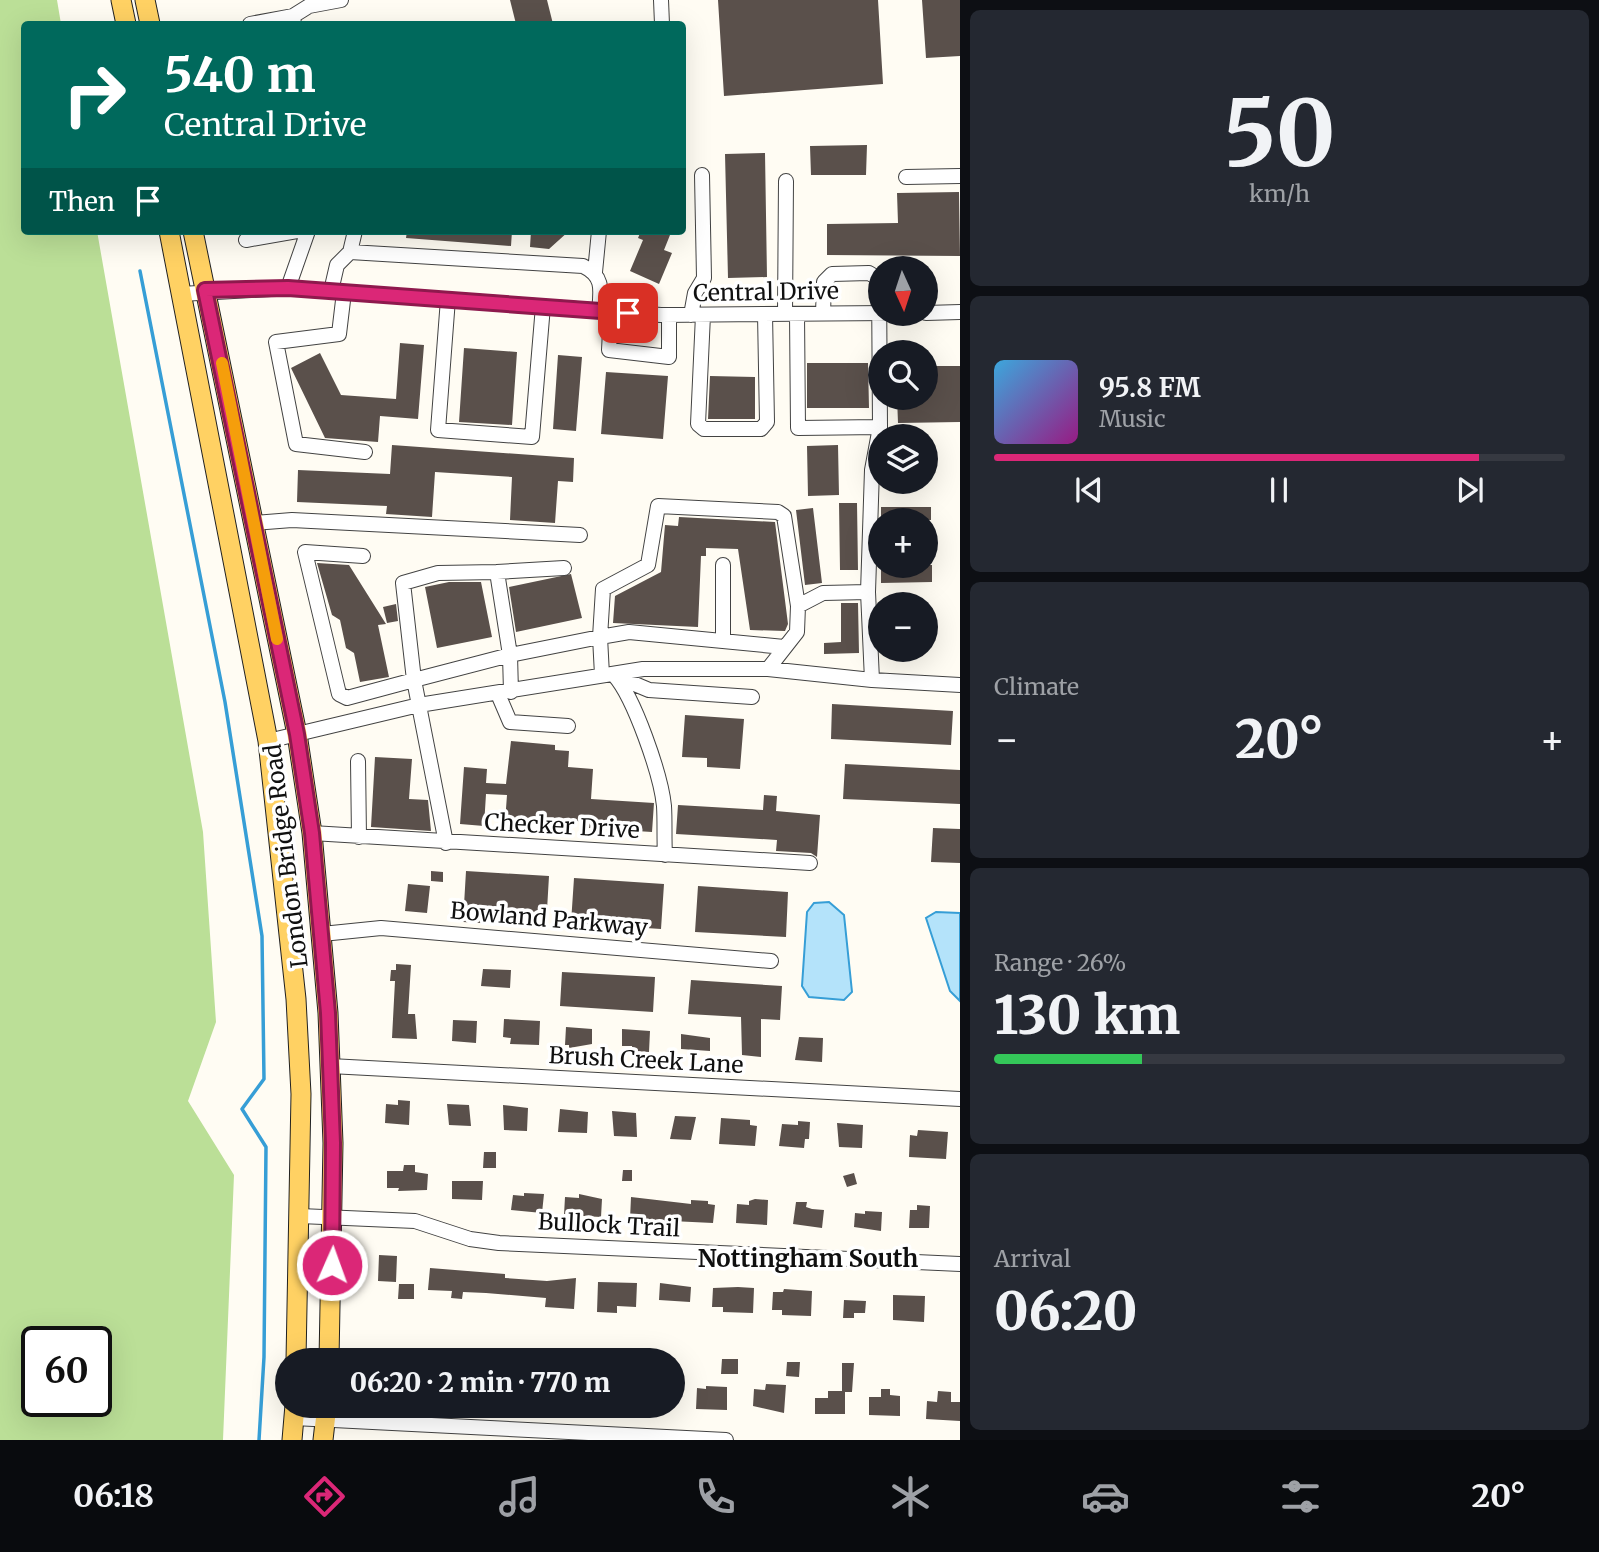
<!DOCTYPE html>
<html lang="en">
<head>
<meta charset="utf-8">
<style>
  :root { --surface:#171b24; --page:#242831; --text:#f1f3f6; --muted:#9ea1a6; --line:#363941; --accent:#db2777 }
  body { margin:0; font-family:Merriweather,serif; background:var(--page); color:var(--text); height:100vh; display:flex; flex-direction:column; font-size:26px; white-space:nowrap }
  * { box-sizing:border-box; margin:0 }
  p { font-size:23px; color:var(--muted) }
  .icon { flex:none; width:38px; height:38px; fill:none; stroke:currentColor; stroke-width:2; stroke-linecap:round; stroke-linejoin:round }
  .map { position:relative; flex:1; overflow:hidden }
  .panel { display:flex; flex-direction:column; gap:10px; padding:10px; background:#0d0f14; width:639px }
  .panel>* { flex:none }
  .banner { position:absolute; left:21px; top:21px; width:665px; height:214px; border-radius:7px; box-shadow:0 7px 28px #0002; background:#00695c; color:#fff; overflow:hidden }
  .needle { width:46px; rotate:177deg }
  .buttons { position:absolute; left:868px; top:256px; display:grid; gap:14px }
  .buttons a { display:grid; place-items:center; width:70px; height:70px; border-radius:50%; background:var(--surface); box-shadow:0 7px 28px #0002; font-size:35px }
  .speed { position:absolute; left:21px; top:1326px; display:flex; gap:14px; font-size:35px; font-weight:700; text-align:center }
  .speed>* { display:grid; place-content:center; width:91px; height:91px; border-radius:50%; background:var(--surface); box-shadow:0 7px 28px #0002; line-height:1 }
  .speed .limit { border:4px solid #111; border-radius:10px; background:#fff; color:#111 }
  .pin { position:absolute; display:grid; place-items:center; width:60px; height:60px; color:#fff; margin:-30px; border-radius:14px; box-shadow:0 4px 10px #0006 }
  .me { position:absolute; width:77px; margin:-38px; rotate:2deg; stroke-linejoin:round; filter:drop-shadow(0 0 5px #0008) }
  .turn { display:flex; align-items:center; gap:24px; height:147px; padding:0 28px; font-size:32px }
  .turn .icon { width:91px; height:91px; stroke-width:2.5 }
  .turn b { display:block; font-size:49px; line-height:60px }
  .then { display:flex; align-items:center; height:66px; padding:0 28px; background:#0003; gap:14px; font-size:26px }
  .big { font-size:52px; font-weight:800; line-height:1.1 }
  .panel .widget { flex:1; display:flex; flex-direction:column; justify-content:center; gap:10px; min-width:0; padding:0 24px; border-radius:10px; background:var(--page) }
  .panel .dial { align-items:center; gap:0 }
  .dial b { font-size:91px; line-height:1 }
  .song { display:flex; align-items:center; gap:21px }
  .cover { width:84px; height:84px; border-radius:10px; background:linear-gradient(135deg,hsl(200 70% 55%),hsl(310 70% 35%)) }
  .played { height:7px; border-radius:4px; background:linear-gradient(90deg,var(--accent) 85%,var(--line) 85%) }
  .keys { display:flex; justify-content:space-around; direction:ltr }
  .heat { display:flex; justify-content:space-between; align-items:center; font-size:38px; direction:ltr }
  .charge { height:10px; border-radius:5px; background:linear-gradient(90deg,#34c759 26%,var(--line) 0) }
  .trip { position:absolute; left:275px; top:1348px; width:410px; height:70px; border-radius:35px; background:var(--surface); box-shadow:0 7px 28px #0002; font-weight:800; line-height:70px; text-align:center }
  .tab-bar { display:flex; height:112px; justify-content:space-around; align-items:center; background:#090b0e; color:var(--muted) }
  .tab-bar .icon { width:49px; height:49px }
  .tab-bar .active { color:var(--accent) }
  .tab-bar b { font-size:32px; color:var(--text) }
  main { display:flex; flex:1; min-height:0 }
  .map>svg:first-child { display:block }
  .forest { fill:#bbdf97; fill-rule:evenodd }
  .water { fill:#b4e3fa; stroke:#369ed6; stroke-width:2 }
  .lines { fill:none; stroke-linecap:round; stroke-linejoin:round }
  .stream { stroke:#369ed6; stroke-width:3.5 }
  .building { fill:#5a504b }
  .minor-casing { stroke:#434343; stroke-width:16 }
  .major-casing { stroke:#212121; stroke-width:21 }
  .path { stroke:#323232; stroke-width:2.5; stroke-dasharray:7 3.5; stroke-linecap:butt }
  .minor { stroke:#fff; stroke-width:14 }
  .major { stroke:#ffd163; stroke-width:19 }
  .route-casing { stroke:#8e194d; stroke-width:18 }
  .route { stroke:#db2777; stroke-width:12 }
  .slow { stroke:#f59e0b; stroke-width:12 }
  .labels { text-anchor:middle; stroke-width:7; stroke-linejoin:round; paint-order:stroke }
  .street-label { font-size:23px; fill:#101010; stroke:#fff }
  .neighbourhood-label { font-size:24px; font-weight:bold; fill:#101010; stroke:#fff }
</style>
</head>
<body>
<main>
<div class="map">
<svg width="961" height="1440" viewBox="0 0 961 1440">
  <rect width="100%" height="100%" fill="#fffcf3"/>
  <path class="forest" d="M0 0H57L61 24H24V231H97L203 832 216 1022 188 1101 234 1175 223 1440H0ZM96 1342V1402H37V1342Z"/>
  <path class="water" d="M829 902 844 915 852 992 844 1000 809 997 802 986 807 912 814 903Z
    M936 912 960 913V1001L950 991 926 918Z"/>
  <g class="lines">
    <path class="stream" d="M140 271 225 702 262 936 264 1079 242 1109 266 1147 264 1357 259 1440"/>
  </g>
  <path class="building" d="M510 0H547L553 24H516Z
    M718 0H878L883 84 724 96Z
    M922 0H960V56L926 58Z
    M867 145 866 175H811L810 146Z
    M765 153 767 277 728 278 725 154Z
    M959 192 960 256 827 255V224L898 223 897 193Z
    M407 231H512L511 246 406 238Z
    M531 231H569L549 249 530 247Z
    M641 231H669L670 235 664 250 672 253 659 284 630 271 643 240 638 238Z
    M400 343 424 345 418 419 380 416 378 442 325 438 291 368 320 353 341 395 396 399Z
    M464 348 517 352 512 425 459 422Z
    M558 355 582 357 576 431 553 429Z
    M807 363H868L869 408H807Z
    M926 366H960V422L898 423 897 397H926Z
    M606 372 668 376 663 439 601 434Z
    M710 376 755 377V419H708Z
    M392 445 574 458 573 482 558 481 555 523 510 520 512 477 435 472 432 517 386 514 387 506 297 502 298 470 390 474Z
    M838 445 839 495 808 496 807 446Z
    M839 503H857L858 570H840Z
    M881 507H931V520H881Z
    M813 508 822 583 805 585 796 510Z
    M679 517 775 522 788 624 785 631 750 630 738 549 706 548V556H701L698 627 613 623 615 596 661 572 665 525 678 526Z
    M317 563 349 565 386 624 378 625 389 677 360 682 354 653 346 648 340 620 332 615Z
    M881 565H932V582L881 583Z
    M571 574 582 618 516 632 509 587Z
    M449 582H481L492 637 437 648 425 587Z
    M841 603H858L859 653 824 654V643L841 642Z
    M396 604 398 621 387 623 383 607Z
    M832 704 953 711 951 745 831 739Z
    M685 715 744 719 740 769 707 767V758L682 757Z
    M511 741 555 745V750L569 751 568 767 593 769 591 799 654 803 652 832 589 828 590 822 562 820V826L505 822 507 795 486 794 484 826 460 824 464 767 487 769 486 783 506 784Z
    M375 757 412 759 409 799 428 800 431 831 371 827Z
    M845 764 960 770V804L843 799Z
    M764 795 777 796 776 811 820 815 817 857 811 853 776 851 777 840 676 834 678 805 763 810Z
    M933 828 960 829V863L931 862Z
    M431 871 443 872V882L431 881Z
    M466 871 549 876 546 927 463 922Z
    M574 878 664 884 661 929 571 923Z
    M408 884 430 886 427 913 405 911Z
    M698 886 788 892 786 937 695 932Z
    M396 964 411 965 408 1014H415L417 1039 392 1038 395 981H390L391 970H396Z
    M483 969 511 970 510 988 481 986Z
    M562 972 655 977 653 1012 560 1006Z
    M691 980 782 986 780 1020 761 1019V1057L742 1055 741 1017 688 1014Z
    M504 1019 540 1021 539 1045 510 1044 511 1038 503 1037Z
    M453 1020 477 1021 476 1043 452 1041Z
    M566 1027 592 1029V1044L569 1048V1045H565Z
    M622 1029 650 1031 649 1052 632 1051V1046H622Z
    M681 1034 710 1038V1051L681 1049Z
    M799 1037 823 1038 822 1062 795 1060Z
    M398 1100 410 1101 409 1125 385 1123 386 1104 398 1105Z
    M447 1104 469 1105 471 1126 449 1125Z
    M503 1105 528 1108 527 1131 504 1130Z
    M560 1109 588 1112 587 1133 558 1132Z
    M612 1111 636 1113 637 1137 614 1136Z
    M675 1116 696 1117 691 1140 670 1139Z
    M721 1118 750 1120V1125L757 1126 755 1146 719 1144Z
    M798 1121 810 1122 809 1139H805L804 1148 779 1146 782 1124 798 1125Z
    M837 1123 863 1125 862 1148 839 1147Z
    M918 1130 948 1132 946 1159 909 1157 910 1135 917 1136Z
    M484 1152H496V1168H483Z
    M404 1165H415V1172L428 1174 427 1190 398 1191 399 1188H387V1171H403Z
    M623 1170H632V1181H622Z
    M854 1173 857 1184 847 1187 843 1176Z
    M452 1181H483L482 1200 452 1199Z
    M524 1193 544 1194 542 1213 511 1210 513 1195 524 1196Z
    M579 1194 602 1199 601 1217 564 1215 565 1197 579 1198Z
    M631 1197 691 1204V1200L708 1201V1204L715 1205 713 1223 630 1219Z
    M755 1199 768 1200 767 1225 736 1223 737 1204 749 1205V1201Z
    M796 1202H807L806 1207 812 1209 824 1210 822 1228 793 1224Z
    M917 1205 930 1206 929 1228H909L910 1210H917Z
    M865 1211 882 1212 881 1231 854 1227 855 1213 865 1214Z
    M379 1255 397 1256 396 1282 378 1281Z
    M430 1268 505 1274V1278L547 1281 576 1278 574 1309 545 1307 546 1298 486 1293 463 1292 462 1299 451 1298 452 1291 428 1290Z
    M598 1282 637 1283 636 1307 617 1306V1313L597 1312Z
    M660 1283 691 1287 690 1302 659 1300Z
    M399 1284H414V1299H398Z
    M738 1287 754 1288 753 1313 723 1312V1307H712L713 1288Z
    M784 1289 812 1291 811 1316 782 1315V1310H772L773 1292H783Z
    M893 1295 925 1296 924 1322 893 1320Z
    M844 1300 866 1301 865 1313H854V1318H843Z
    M722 1359H738V1374H721Z
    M787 1362H800L799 1377 786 1376Z
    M842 1363H854L852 1392H845V1414H815V1398H828V1391H842Z
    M766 1384 786 1385 784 1413 753 1406 754 1389 765 1390Z
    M706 1386 727 1387V1410L696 1409 697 1388 706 1389Z
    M881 1389H890V1395L900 1396V1416L869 1415V1397H881Z
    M938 1391 951 1392V1402H960V1421L926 1419 927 1401 937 1402Z"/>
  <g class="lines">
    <g class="minor-casing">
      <path id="minor" d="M661 0 662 24
        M293 16 309 6 341 0
        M250 24 293 16 294 24
        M906 177 961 176
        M246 240 297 231
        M350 252 355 231
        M595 272 599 231
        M288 288 308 231
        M331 291 337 265 350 252 583 266C604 276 601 290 599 311
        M344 292 339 334 276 342 296 444 365 452
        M181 294 288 288 661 315 890 313
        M448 299 438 430 532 437 543 306
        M611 312 609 350 669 357V315
        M926 313 961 312
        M785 314 786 181
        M797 314 798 428 880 427 879 279 869 273 832 274 824 282 823 314
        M691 315 695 293 704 278 702 175
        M703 315 698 424 704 429H761L767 422 765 314
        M253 523 292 520 580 535
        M363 556 305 552 339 694 347 698 414 680 403 583 438 573 497 572
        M564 568 497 572 510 655 600 637 603 589 648 565 658 506 778 512 784 516 798 606 797 632 768 669
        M868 592 872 680
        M798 606 823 593 868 592 872 470 880 427
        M723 641V565
        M602 675 600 637 629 632 784 647
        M614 675C634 697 661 775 664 806 665 822 664 838 665 855
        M618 677 649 690 752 697
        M498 694 510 722 568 726
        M268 741 419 705 643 669H768L872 680 961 685
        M358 761 359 837
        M312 833 810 863
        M446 843 414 680 510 655 511 692
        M322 934 381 928 771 961
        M330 1066 961 1099
        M300 1216 415 1221 470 1239 499 1243 961 1264
        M294 1418 726 1440"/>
    </g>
    <g class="major-casing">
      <path id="major" d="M121 0 126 24
        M145 0 150 24
        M169 231 268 741 296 999 301 1094 296 1360
        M193 231 297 734 312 833 328 1013 333 1143 329 1360
        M292 1440 295 1405
        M323 1440 327 1405"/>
    </g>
    <path class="path" d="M286 1391 287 1378"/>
    <use href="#minor" class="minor"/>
    <use href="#major" class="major"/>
  </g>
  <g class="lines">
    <g class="route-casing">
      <path id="route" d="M332 1265 333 1143 328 1013 312 833 297 734 205 290 288 288 628 313"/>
    </g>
    <use href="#route" class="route"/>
    <path class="slow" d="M222 363 277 639"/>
  </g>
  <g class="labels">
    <g class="street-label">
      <text transform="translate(766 292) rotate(-1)" y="8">Central Drive</text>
      <text transform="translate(562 826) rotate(3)" y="8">Checker Drive</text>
      <text transform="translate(286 856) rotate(-97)" y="8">London Bridge Road</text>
      <text transform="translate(549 919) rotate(5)" y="8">Bowland Parkway</text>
      <text transform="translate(646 1060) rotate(3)" y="8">Brush Creek Lane</text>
      <text transform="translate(609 1225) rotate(3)" y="8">Bullock Trail</text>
    </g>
    <g class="neighbourhood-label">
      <text x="808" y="1267">Nottingham South</text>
    </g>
  </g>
</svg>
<div class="buttons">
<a><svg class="needle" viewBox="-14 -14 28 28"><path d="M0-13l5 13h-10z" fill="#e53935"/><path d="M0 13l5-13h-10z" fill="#9ea1a6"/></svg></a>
<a><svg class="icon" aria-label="search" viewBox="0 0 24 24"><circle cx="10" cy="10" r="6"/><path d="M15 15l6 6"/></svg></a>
<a><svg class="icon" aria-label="layers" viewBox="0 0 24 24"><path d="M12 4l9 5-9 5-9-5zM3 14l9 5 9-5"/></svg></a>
<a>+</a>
<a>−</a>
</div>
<div class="speed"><div class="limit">60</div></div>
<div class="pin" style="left:628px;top:313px;background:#d93025"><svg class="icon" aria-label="arrive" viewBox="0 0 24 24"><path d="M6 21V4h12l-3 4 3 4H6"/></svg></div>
<svg class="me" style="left:332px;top:1265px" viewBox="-20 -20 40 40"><circle r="17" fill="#db2777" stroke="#fff" stroke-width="3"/><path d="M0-11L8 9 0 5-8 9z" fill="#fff"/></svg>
<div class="trip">06:20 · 2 min · 770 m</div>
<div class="banner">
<div class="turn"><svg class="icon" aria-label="right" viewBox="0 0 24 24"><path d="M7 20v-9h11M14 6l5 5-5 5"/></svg><div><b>540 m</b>Central Drive</div></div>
<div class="then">Then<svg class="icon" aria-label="arrive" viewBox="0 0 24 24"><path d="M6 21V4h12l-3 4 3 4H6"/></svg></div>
</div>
</div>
<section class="panel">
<div class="widget dial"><b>50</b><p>km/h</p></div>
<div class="widget">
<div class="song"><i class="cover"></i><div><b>95.8 FM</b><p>Music</p></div></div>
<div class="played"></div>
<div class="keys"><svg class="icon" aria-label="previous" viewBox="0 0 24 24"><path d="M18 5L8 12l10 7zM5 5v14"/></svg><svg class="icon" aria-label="pause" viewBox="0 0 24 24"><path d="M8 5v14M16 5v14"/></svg><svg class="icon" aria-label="next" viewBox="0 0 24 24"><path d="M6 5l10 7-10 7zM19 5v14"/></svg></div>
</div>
<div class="widget"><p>Climate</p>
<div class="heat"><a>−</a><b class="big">20°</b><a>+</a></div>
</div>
<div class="widget"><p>Range · 26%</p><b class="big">130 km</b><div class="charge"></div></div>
<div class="widget"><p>Arrival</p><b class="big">06:20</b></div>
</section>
</main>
<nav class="tab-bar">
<b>06:18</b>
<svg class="icon active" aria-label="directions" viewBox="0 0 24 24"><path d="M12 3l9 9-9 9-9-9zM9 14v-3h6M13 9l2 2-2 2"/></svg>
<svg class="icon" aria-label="music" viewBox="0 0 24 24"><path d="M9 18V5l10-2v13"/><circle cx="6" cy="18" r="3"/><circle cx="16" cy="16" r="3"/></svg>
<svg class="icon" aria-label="phone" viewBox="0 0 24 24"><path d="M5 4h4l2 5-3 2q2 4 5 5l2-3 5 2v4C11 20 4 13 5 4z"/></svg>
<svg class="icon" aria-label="climate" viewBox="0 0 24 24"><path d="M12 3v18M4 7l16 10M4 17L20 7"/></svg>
<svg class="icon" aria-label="car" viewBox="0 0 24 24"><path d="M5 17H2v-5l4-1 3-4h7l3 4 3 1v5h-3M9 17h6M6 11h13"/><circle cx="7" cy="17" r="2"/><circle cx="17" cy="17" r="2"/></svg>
<svg class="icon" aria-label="filters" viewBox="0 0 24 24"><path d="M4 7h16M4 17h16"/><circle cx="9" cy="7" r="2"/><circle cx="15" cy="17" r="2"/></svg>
<b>20°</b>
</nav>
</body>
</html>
